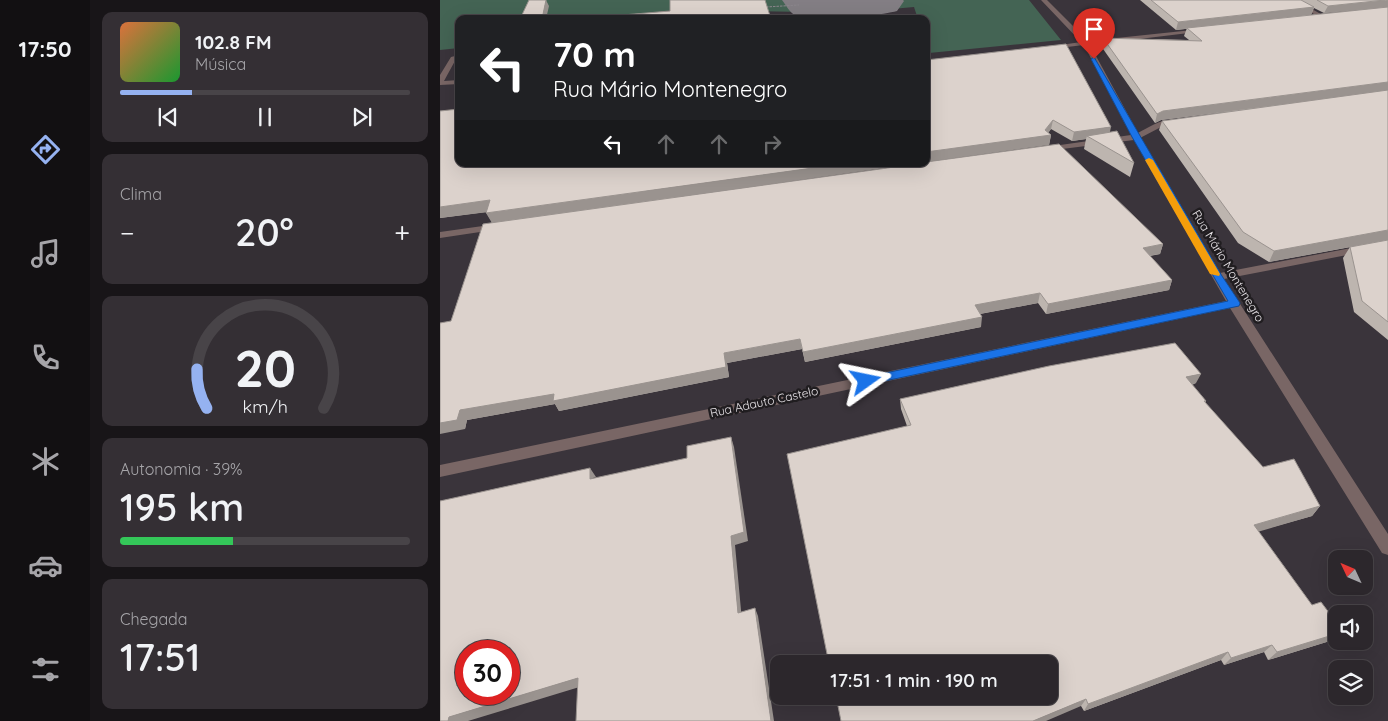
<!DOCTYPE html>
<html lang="pt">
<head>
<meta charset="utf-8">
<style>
  :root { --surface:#2c272c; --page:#342f34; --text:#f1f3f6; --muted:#a6a5a9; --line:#484448; --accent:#95b2f1 }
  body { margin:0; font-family:Quicksand,sans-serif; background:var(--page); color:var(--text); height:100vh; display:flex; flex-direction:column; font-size:19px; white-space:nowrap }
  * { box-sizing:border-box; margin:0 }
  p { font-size:16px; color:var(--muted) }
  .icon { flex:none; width:28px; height:28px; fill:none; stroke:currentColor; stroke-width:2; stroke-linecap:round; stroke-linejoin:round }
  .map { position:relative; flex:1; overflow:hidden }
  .details { display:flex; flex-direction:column; gap:12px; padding:12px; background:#181518; width:350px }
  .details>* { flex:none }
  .banner { position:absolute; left:15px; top:15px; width:475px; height:152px; border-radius:10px; box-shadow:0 5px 20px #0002,0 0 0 1px var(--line); background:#202124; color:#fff; overflow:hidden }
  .needle { width:32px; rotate:314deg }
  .tools { position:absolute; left:888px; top:550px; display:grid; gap:10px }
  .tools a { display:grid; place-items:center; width:45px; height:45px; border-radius:10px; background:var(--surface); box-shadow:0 5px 20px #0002,0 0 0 1px var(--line); font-size:25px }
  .speed { position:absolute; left:15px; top:640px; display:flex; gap:10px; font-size:25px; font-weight:700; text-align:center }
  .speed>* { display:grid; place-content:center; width:65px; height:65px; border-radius:50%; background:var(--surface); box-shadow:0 5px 20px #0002,0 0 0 1px var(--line); line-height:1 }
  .speed .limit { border:8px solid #d22; background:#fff; color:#111 }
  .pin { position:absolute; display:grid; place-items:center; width:42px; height:42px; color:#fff; margin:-51px -21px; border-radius:50% 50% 50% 0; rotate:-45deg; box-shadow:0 0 5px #0007 }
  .pin .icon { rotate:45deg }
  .me { position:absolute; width:55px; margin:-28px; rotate:78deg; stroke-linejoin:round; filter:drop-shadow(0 0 4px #0008) }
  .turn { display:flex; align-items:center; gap:18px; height:105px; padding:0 15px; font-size:22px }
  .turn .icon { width:65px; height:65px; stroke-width:2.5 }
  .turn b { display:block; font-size:35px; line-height:42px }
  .lanes { display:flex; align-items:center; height:48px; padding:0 15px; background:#0003; justify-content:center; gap:25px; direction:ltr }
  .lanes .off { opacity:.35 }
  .big { font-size:38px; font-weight:600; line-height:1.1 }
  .details .widget { flex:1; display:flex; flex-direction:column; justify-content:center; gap:8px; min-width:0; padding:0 18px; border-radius:10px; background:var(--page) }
  .details .dial { align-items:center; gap:0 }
  .dial svg { height:130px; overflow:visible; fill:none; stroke:var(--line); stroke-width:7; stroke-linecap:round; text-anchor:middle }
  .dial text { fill:var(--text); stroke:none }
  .song { display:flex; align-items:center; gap:15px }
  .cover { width:60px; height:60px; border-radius:8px; background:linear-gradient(135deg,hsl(20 70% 55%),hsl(130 70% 35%)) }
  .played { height:5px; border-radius:2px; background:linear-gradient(90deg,var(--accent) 25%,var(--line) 25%) }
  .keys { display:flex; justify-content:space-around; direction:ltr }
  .heat { display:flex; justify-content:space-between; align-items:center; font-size:28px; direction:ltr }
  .charge { height:8px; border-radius:4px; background:linear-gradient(90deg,#34c759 39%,var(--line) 0) }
  .trip { position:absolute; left:330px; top:655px; width:288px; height:50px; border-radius:10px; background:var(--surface); box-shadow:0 5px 20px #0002,0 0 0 1px var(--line); font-weight:600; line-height:50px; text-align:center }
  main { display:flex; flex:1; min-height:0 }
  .menu { display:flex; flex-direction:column; width:90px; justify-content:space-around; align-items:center; background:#121012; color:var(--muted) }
  .menu .icon { width:35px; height:35px }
  .menu .active { color:var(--accent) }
  .menu b { font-size:22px; color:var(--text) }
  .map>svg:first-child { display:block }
  .green { fill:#446454 }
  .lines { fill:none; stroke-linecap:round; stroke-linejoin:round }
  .taxiway { fill:#837e84; fill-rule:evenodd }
  .path { stroke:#8c878d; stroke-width:1; stroke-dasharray:2.5 1; stroke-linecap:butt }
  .lane { fill:#796665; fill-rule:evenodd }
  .street { fill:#796665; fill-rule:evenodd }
  .wall { fill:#bdb5af }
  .shaded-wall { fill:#9a938f }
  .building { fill:#dcd2cc; stroke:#9a938f; fill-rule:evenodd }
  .route { fill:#1a73e8; stroke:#114b97 }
  .slow { fill:#f59e0b }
  .labels { text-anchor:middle; stroke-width:5; stroke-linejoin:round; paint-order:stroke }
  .street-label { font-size:12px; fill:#e8e4e8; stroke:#201d20 }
</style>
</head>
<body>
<main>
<nav class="menu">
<b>17:50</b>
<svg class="icon active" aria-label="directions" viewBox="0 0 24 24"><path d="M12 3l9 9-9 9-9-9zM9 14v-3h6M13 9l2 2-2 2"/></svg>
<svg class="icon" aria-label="music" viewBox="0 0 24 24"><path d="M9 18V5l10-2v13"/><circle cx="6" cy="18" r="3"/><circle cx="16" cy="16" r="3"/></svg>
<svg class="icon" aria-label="phone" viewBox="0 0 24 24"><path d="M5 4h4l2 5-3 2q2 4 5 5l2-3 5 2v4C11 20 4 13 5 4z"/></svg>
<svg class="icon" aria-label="climate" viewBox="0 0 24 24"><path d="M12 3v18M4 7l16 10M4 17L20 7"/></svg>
<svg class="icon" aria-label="car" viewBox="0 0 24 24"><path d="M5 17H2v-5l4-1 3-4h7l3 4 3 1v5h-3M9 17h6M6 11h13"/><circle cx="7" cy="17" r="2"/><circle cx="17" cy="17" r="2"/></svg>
<svg class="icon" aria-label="filters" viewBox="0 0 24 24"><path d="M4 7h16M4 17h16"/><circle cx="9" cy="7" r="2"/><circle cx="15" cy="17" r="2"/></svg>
</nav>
<section class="details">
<div class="widget">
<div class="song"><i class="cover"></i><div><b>102.8 FM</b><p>Música</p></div></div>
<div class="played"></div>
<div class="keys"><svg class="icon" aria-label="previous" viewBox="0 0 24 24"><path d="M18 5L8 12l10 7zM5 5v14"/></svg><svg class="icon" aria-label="pause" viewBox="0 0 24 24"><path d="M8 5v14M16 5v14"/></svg><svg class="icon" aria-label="next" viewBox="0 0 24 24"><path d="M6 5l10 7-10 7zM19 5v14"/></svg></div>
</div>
<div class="widget"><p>Clima</p>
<div class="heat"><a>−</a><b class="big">20°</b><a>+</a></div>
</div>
<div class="widget dial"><svg viewBox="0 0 100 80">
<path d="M14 69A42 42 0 1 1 86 69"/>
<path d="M14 69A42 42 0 0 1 8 45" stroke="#95b2f1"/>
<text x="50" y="56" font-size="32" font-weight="700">20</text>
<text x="50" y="72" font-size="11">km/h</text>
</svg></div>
<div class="widget"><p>Autonomia · 39%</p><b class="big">195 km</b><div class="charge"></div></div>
<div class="widget"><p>Chegada</p><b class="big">17:51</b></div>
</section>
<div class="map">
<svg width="948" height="721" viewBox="0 0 948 721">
  <rect width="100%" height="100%" fill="#3a343b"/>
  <path class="green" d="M0 0H244L233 10 173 19H19V48L0 50Z
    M264 0H354L366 12 314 11Z
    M452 0H589L621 40 489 53 486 44V19H478L474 7 407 13 408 16H406L387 11 382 7 447 2Z"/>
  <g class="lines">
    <path class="taxiway" d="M342 0H463L464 1 457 11C437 16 372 24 355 15 350 13 346 5 342 0Z"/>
    <path class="path" d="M326 7 359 5"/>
    <path class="lane" d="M19 55V59H16L4 81 19 80V84L0 85V75L11 57Z"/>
    <path class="street" d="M601 0H607L648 41 762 29 765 31 650 45 698 133C709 127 729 114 741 122L723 126 700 138 780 273 948 241V247L784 279 948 534V555L942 553 790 308 0 477V465L786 301 694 140 606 151 602 149 606 147 691 135 644 45 610 49 607 47 641 42Z
      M849 0H856L886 17 881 18Z
      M57 224 60 225V229L0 238V232Z"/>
  </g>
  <path class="wall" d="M700 0H948V7L884 13 874 8 871 15 736 30Z
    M948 7V340L914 312 903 258 910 247 916 246 829 262 798 243 719 130 722 121 793 111 721 120 715 123 661 46 663 38 749 40 744 36 747 28Z
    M486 60 670 132 694 163 690 177 644 149 646 139 632 141 611 129 608 133 611 135 609 145Z
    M0 111 19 164 239 197 723 244 720 254 710 256 732 280 729 290 606 314 598 303 540 314 541 327 365 362 362 349 287 363 289 377 119 411 115 404 27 420 25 429 11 321 52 222 46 212 0 218Z
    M756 383 752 385 766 401 765 403 823 467 880 506 872 516 818 531 893 640 828 660 824 652 784 665 781 660 644 711 641 706 467 426 461 409 460 399Z"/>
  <path class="shaded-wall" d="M106 0 109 6 106 19H102Z
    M948 0V7L884 13 888 6Z
    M874 7 871 15 736 30 738 22Z
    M948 82V91L721 120 715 123 717 114 723 111Z
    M613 120 611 129 606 136 611 135 609 145 486 162V152L605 130Z
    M671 127 669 136H647L646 139 632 141 634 132Z
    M402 164H473L52 223 46 213Z
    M50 200 56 211 0 218V207Z
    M948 230V240L829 262 834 251Z
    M723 244 720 254 700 257 703 248Z
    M732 280 729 290 606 314 608 304Z
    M600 293 598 303 534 315 535 305Z
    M542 317 541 327 365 362 363 352Z
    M360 339 362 349 287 363 289 377 119 411 115 404 27 420 25 429 0 434V423L20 410 284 353Z
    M761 374 756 383 741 387 746 377Z
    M291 437 294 447 308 541 295 545 302 621 298 613 291 536Z
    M150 468 156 477 150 479Z
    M880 506 872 516 807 535 814 525Z
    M315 608 318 616 334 721H331Z
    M896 634V637L893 640 828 660 837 652Z
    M832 645 824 652 784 665 791 658Z
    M788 652 781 660 644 711 648 704Z
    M138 678 146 685 28 721H8L9 717Z
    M646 699 641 706 606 721H593Z"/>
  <path class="building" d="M89 0H106L102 19H80Z
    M230 0H325L331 19H158L159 17 230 11Z
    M711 0H861L874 7 738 22Z
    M877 0H945L888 6Z
    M948 7V82L723 111 717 114 663 38 762 41 747 28Z
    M626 44 671 127 634 132 613 120 605 130 611 135 486 152V60Z
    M948 90V230L834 251 803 232 722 121Z
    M19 109V164H402L46 213 50 200 0 207V111Z
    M677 131 694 163 647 136Z
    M619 144 723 244 703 248 732 280 608 304 600 293 535 305 542 317 363 352 360 339 284 353 286 367 113 401 114 394 20 410 17 420 0 423V323L11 321 43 224 476 164H486V162Z
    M948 240V322L922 301 910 247Z
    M735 343 761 374 746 377 766 401H764L823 467 854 459 880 506 814 525 872 605 881 602 896 622V634L837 652 832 645 791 658 788 652 648 704 646 699 593 721H401L396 696H609V664H389L347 454 471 425 460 399 609 366Z
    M291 437 304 532 291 536 298 613 315 608 331 721H136L138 678 9 717 8 721H0V501L150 468V479L247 458V446ZM26 651H69V694H26Z"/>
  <path class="route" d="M654 57 782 276 800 303 799 306 426 385 422 384 421 381 426 377 788 301 692 137 651 59Z"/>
  <path class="slow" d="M709 158 713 160 780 274 779 276 770 274 705 160Z"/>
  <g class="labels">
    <g class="street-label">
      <text transform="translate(788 266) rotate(59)" y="4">Rua Mário Montenegro</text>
      <text transform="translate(324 402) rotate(-12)" y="4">Rua Adauto Castelo</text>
    </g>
  </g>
</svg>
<div class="tools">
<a><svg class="needle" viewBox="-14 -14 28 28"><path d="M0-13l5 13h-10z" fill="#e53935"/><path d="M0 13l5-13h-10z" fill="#a6a5a9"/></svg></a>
<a><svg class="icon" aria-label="sound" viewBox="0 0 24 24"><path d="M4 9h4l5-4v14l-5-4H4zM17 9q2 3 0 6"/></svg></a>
<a><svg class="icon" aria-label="layers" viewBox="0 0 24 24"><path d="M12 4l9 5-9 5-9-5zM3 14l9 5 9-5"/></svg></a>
</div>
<div class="speed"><div class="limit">30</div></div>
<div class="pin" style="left:654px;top:59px;background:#d93025"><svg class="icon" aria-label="arrive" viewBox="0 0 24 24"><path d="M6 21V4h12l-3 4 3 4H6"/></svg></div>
<svg class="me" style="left:426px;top:381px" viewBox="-20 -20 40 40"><path d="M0-17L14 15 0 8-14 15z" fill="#1a73e8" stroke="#fff" stroke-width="4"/></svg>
<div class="trip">17:51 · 1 min · 190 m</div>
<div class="banner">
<div class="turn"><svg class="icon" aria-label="left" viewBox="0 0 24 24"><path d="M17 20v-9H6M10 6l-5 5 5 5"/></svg><div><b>70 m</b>Rua Mário Montenegro</div></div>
<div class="lanes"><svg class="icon" aria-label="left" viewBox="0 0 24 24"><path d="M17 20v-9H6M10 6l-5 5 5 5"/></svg><svg class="icon off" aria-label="ahead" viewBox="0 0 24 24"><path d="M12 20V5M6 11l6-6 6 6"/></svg><svg class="icon off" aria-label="ahead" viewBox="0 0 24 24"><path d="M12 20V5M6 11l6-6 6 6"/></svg><svg class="icon off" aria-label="right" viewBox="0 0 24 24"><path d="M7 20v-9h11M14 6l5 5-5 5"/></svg></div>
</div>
</div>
</main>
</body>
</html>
